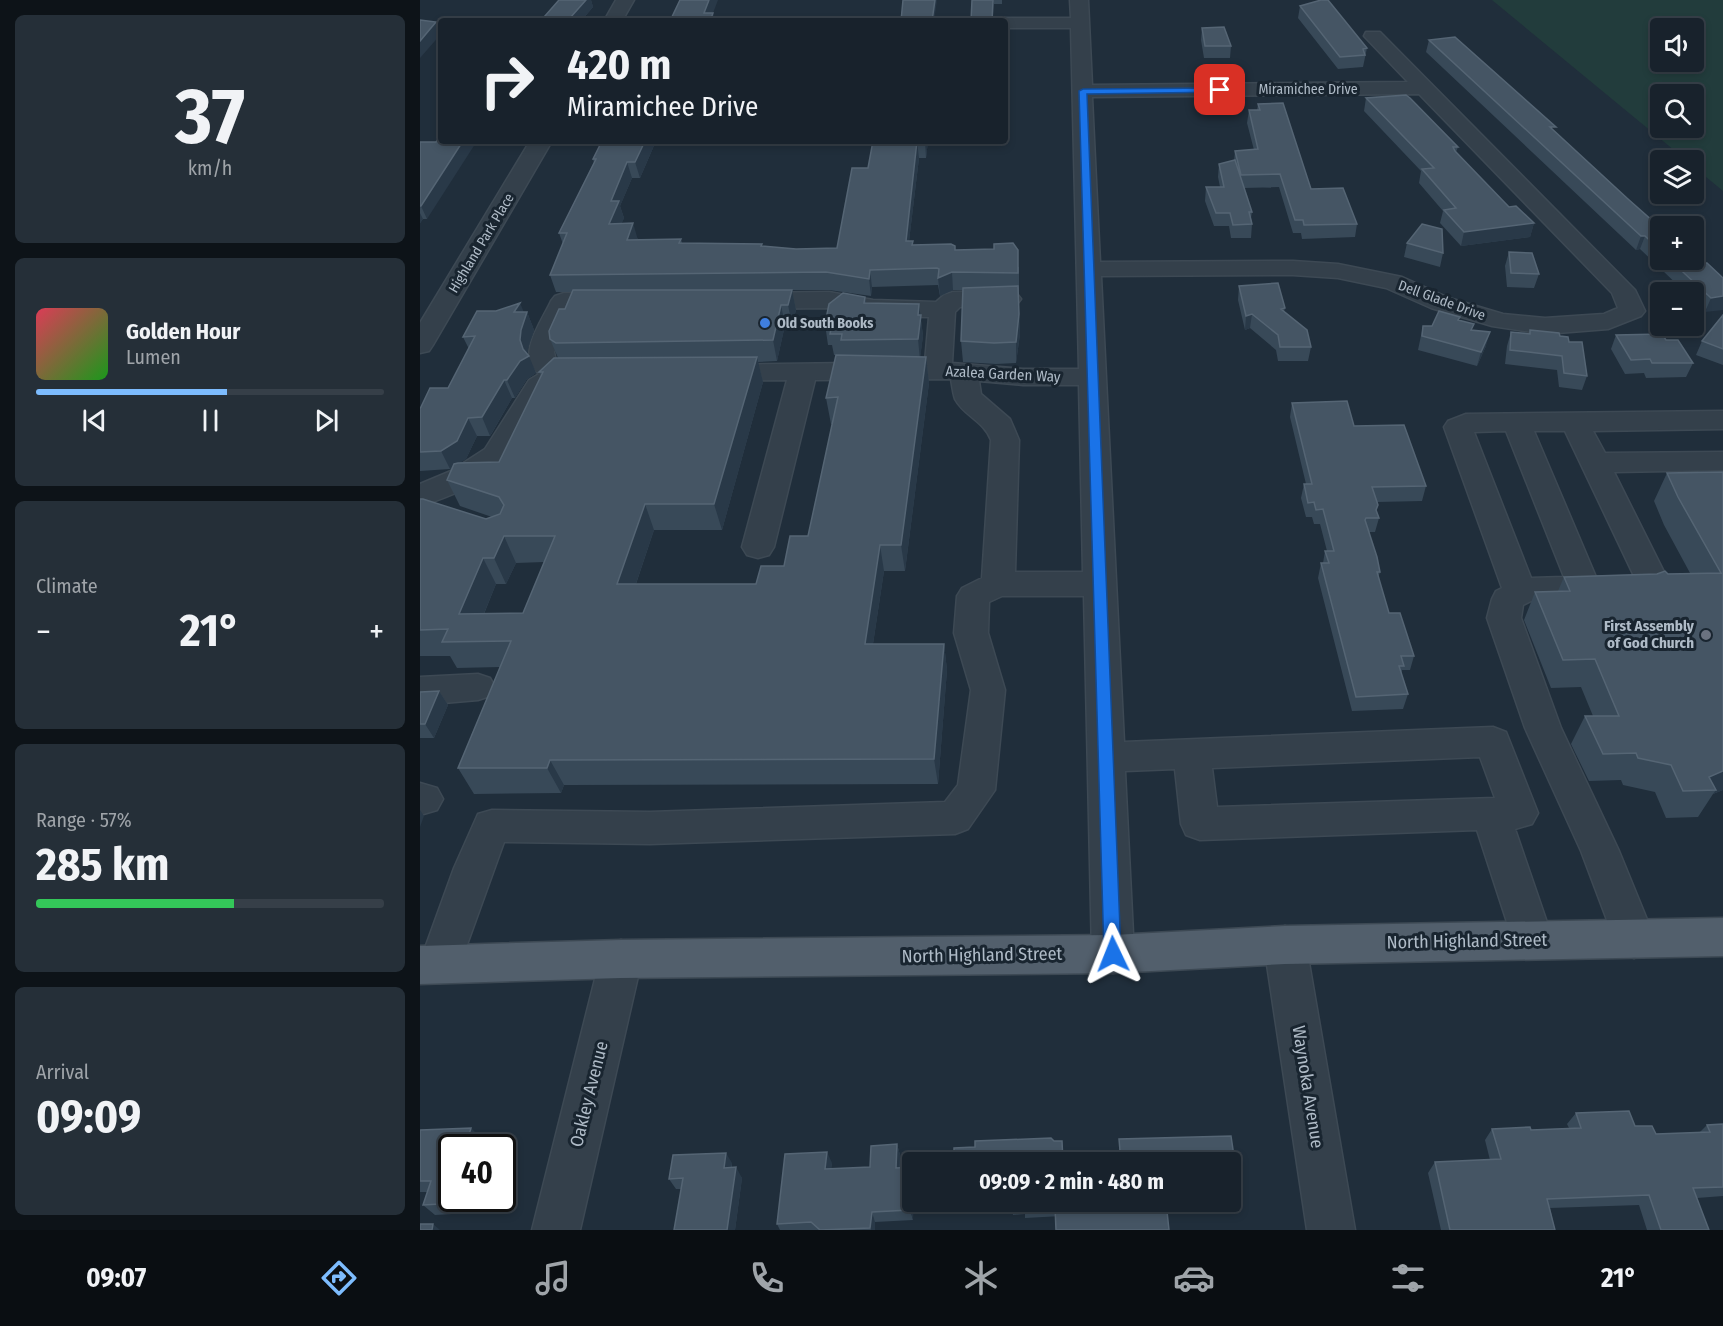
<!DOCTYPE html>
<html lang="en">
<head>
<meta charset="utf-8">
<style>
  :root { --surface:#18222c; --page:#252f38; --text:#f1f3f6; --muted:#9fa4a9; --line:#363f48; --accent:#7dbcfe }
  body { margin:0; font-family:"Fira Sans Condensed",sans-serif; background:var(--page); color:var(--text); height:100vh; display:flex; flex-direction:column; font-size:22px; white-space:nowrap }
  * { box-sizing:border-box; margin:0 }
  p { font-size:20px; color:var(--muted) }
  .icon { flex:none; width:33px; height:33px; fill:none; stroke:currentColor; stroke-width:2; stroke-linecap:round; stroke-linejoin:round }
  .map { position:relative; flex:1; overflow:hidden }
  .panel { display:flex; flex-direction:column; gap:15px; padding:15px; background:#0d1318; width:420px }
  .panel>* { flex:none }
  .top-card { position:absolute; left:18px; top:18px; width:570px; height:126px; border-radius:6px; box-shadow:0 3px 9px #0003,0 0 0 2px var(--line); background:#18222c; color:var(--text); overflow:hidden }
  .controls { position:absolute; left:1230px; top:18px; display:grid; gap:12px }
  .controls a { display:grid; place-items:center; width:54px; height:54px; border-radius:6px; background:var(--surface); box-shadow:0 3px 9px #0003,0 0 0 2px var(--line); font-size:30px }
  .speed { position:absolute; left:18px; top:1134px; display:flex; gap:12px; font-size:30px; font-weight:700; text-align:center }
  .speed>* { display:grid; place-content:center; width:78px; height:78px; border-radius:50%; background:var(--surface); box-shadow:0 3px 9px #0003,0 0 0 2px var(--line); line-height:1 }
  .speed .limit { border:3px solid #111; border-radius:9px; background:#fff; color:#111 }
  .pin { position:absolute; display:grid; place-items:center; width:51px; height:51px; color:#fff; margin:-26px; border-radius:12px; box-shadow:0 3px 9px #0006 }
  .me { position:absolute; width:66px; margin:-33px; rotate:358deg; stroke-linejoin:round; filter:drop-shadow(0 0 4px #0008) }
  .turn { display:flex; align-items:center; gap:21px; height:126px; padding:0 30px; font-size:27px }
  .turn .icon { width:78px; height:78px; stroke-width:2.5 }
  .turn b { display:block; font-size:42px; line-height:51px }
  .big { font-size:45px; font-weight:700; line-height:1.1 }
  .panel .card { flex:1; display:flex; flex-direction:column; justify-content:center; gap:9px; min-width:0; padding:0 21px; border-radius:9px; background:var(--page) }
  .panel .dial { align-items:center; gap:0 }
  .dial b { font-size:78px; line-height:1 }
  .song { display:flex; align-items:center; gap:18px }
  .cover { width:72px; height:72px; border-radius:9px; background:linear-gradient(135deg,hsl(350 70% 55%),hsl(120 70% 35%)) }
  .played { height:6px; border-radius:3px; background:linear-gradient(90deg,var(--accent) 55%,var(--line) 55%) }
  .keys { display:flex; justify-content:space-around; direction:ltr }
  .heat { display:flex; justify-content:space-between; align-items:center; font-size:33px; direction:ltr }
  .charge { height:9px; border-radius:4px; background:linear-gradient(90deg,#34c759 57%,var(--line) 0) }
  .trip { position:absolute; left:482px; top:1152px; width:339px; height:60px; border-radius:6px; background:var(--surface); box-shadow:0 3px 9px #0003,0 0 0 2px var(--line); font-weight:700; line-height:60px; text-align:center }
  .menu { display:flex; height:96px; justify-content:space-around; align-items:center; background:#0a0e12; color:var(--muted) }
  .menu .icon { width:42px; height:42px }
  .menu .selected { color:var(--accent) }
  .menu b { font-size:27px; color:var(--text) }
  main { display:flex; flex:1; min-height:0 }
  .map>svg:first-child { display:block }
  .green { fill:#223c3c; fill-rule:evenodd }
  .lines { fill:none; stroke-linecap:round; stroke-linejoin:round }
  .minor-casing { stroke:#3d4954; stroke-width:3 }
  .major-casing { stroke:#3d4954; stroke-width:3 }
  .minor { fill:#34404b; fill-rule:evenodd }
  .major { fill:#525f6c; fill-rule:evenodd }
  .wall { fill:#384958; fill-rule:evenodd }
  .shaded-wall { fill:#293948 }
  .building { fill:#455564; stroke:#556574; stroke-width:1.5; fill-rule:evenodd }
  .route { fill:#1a73e8; stroke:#114b97; stroke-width:1.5 }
  .shop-dot { fill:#3f7fe0; stroke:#192530; stroke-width:2 }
  .worship-dot { fill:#6b7280; stroke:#192530; stroke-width:2 }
  .labels { text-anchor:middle; stroke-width:6; stroke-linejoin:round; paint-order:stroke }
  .far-street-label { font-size:14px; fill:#afbbc7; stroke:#192530 }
  .far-poi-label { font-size:14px; font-weight:bold; fill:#afbbc7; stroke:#192530; text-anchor:start }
  .street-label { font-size:15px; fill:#afbbc7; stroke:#192530 }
  .poi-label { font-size:15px; font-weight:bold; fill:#afbbc7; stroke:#192530; text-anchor:end }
  .near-street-label { font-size:18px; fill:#afbbc7; stroke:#192530 }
</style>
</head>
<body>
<main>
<section class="panel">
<div class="card dial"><b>37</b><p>km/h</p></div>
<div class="card">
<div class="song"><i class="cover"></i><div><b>Golden Hour</b><p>Lumen</p></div></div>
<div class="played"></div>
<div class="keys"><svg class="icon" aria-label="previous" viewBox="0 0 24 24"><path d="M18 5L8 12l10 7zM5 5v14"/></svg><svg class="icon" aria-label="pause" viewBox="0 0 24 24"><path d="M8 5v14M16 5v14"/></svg><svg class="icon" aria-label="next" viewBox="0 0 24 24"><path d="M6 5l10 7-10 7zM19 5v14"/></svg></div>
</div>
<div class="card"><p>Climate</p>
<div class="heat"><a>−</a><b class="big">21°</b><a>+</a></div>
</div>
<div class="card"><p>Range · 57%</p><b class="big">285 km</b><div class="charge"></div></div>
<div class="card"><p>Arrival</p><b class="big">09:09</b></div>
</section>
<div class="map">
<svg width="1303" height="1230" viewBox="0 0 1303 1230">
  <rect width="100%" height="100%" fill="#202e3b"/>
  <path class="green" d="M1072 0H1303V191L1274 167V160H1266ZM1240 28H1274V62H1240ZM1240 94H1274V128H1240Z"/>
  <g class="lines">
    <g class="minor-casing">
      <path id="minor" d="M196 0H214L202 21H184Z
        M650 0H668L672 85 988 82 944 36 946 32H960L1215 290 1225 311 1221 316 1188 329 1125 334 1072 326 1011 308 966 288 918 278 873 275 681 276 704 742 1073 727 1086 732 1118 813 1112 824 1095 829 1133 940 1127 953 1112 959 1097 953 1057 830 780 840 766 835 761 824 755 769 705 771 714 954 708 968 693 973 678 968 672 954 664 596H582L569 602 568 633 585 690 575 790 548 829 535 834 230 844 84 842 35 978 20 983 5 978 0 962 34 868 58 814 72 810 230 812 525 802 538 785 551 690 534 633 537 596 542 588 562 578 571 440C564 421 544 416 535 399 533 393 532 385 531 379L395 380 354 547 349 555 338 558 327 555 322 547 367 380 296 381 286 379 283 373 286 367 296 365 505 362 509 317 453 316 409 308 329 309 320 306 316 301 320 296 329 293 409 292 453 300 516 302 524 295 533 292 588 291 597 294 601 299 597 304 540 307 535 312 532 363 603 369H659L651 28H585V21H577L585 18H651ZM999 94 1192 293 1198 308 1184 314 1125 318 1083 314 1029 298 982 277 918 264 873 261 680 262 672 97ZM559 381 603 385H659L663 572H595L599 440 590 419 561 394ZM1060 757 1075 798 797 807 792 768Z
        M110 141H132L13 345 9 351 0 353V323Z
        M144 293H194L203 296 207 301 203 306 194 309H153L134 352 136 361C147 369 162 365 176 368L179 374 176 380C165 382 153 379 143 382 121 388 101 443 86 461 71 480 24 499 0 506V484L31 471 65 449 109 380 119 374C95 356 122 321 131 301L135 296Z
        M1303 411V429L1173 431 1185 453 1303 452V470L1194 472 1248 580 1236 595 1225 599 1111 601 1103 605 1101 618 1141 728 1199 851 1235 939 1229 952 1214 958 1199 952 1161 851 1105 728 1067 618 1072 599 1076 591 1082 588 1024 427 1028 421 1046 414ZM1086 431 1144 577 1111 578 1054 432ZM1114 431H1145L1214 576 1176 577Z
        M58 674 70 678 75 687 70 696 58 700 0 705V677Z
        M0 783 17 788 23 799 17 810 0 815Z
        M865 926 880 932 886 945 935 1230H887L844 945 850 932Z
        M201 940 216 945 222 959 160 1230H112L180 959 186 945Z"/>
    </g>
    <g class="major-casing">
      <path id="major" d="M1303 918V956L865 964 693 973 201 978 0 984V946L201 940 693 935 865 926Z"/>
    </g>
    <use href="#minor" class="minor"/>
    <use href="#major" class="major"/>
  </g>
  <path class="wall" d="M139 0H171L173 7 161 21H125L124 17Z
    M552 0H582V4H574Z
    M880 6 947 48 943 67 918 69 878 18Z
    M782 28 811 46 810 58H784L781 40Z
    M1009 40 1134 132 1208 199 1234 222 1240 226V260H1274L1283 263 1303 278 1285 312 1274 301V292H1265L1220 249 1216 250 1006 52Z
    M946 98 1038 147 1036 152 1089 207 1114 223 1110 237 1041 246 1020 223 1023 211 999 183 1001 171 944 111Z
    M838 104 891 189 937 224 935 237 882 239 881 233H873L859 187 824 188 832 212 831 218 832 224 831 238H811L809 226H794L785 201 786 187H800L798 177 799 164 814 161 815 151 834 150 827 123 829 110H837Z
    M236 141 220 178H212L200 206 204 218 201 224 218 239H261L262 243 342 244V246L376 249 417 248 448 168 453 141H508L506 158H499L489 241 493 245 535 250 599 267V291H598L600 334 596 363 576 364 543 362 541 341 543 290H533L520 296 518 285 452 287 451 296 409 290H372L376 310 372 325H365L357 361 338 362 343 382 302 530H234L216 584H336L364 566 388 536 412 424H411L406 398 424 356 414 355 412 345H408L405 324 445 297 446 303 499 304 503 336 500 357H506L509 383 485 571H464L453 644H524L527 670 518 784 144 785 141 793 54 794 38 768 80 667 37 668 30 656H0V499L66 519 72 517 40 506 27 480 33 467 30 469 0 471V409L28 388 49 349 43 337 104 312H107L114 330 108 348 107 354 116 373 107 379 95 398H92L72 433 70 436H57L46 459 40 462H79L121 376 119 372 138 358 130 339 152 292H136L130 275 143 244 139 233 174 163 173 159ZM124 562 103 613 64 614 76 584H86L96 563Z
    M0 142H16L7 219H3L0 223Z
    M987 243 1023 253 1020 267 984 257Z
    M1089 252 1119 274 1114 288 1087 287 1085 266Z
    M819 286 865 308 864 312 891 347 888 361H858L856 350 830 328 825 330 818 300Z
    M1303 315V365L1276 355 1282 341Z
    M1039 320 1052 330 1066 346 1057 366 998 350 1003 326H1012Z
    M1110 330 1140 336 1149 342 1167 376 1162 390 1139 387 1137 370 1085 364 1087 346 1091 332 1109 333Z
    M1196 335 1246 340 1273 363 1266 377 1226 378 1224 373 1205 374 1191 349Z
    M872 403 934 426 1006 486 1002 501 957 502 956 511 959 518 955 532H949L960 572 958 578 969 613 994 656 990 670H982L981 674 988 694 983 709 932 711 898 578 901 563H903L905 551H907L900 524H894L892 517H886L881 498 884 484H886L870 417Z
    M1303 472V790L1293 794 1278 817 1246 818 1235 792 1203 785 1201 780 1169 781 1151 744 1165 716H1173L1161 687 1131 688 1104 620 1115 592 1138 591 1144 577 1270 573 1244 525 1234 501 1247 473Z
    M19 691 28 705 14 738H0V692Z
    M1156 1113 1215 1126 1236 1134 1279 1133 1287 1125 1303 1124V1196L1277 1198 1289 1230H1227L1219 1205 1130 1208 1135 1230H1021L1008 1173 1015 1162 1070 1160 1065 1140 1072 1129 1111 1130 1149 1128 1147 1124Z
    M0 1130 62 1139 32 1198H53L49 1213 15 1215 3 1205 7 1192H0Z
    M811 1136 819 1190 816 1200 810 1201V1162H700L699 1150V1139Z
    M477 1144 480 1155V1168L493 1220 455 1222V1230H360L357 1224 412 1163 411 1169 450 1167Z
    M312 1163V1167L322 1178 315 1230H254L261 1189H256L249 1179Z
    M534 1202H794L771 1203 770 1209 605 1218V1214L593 1215 591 1203 535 1207Z"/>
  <path class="shaded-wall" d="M166 0H171L173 7 161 21H151L150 18Z
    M289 0H298L290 21 284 13Z
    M515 0H517L514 21H512Z
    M573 0 574 4 573 21H572Z
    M293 13 295 21H290Z
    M16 22 21 34 0 58V41Z
    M43 141H57L7 219 1 206Z
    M225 141H236L220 178 215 162Z
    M497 141 499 158 487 258 486 241Z
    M505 141H508L506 158Z
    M207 162 212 178 200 206 204 218 194 241 189 224 191 201Z
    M0 213 3 219 0 223Z
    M213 223 218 240H207Z
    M1114 223 1110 237 1041 246 1044 232Z
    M1221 236H1225L1220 249 1216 250Z
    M450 270 452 287 451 296 449 279Z
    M532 272 533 290 520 296 518 278Z
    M372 290 376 310 372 325 368 305Z
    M1303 296V310L1285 312 1291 298Z
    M100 303 106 317 107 312 114 330 108 348 107 356H109L116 373 107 379 95 398 87 380 100 340 94 312Z
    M499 304 503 336 500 360 498 339V315Z
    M361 305 365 325 357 361 353 340Z
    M599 314 600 334 596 363V342Z
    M832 314 830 328 825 330 826 316Z
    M1070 332 1066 346 1057 366 1061 352Z
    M337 357 343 382 302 530 294 504Z
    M506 357 509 383 485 571 481 545Z
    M84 380 92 398 70 436 62 417Z
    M48 418 57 436 46 459 30 469 21 451Z
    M225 504 234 530 207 610 197 584Z
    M84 536 96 563 86 584 74 558Z
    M460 545 464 571 449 670 445 644Z
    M63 558 76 584 53 640 39 614Z
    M524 644 527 670 518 784 514 759Z
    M19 691 28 705 14 738 5 724Z
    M130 760 144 785 141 793 127 768Z
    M1303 771V790L1293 794 1296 790 1289 777Z
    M0 810 4 816 0 827Z
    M51 1128 62 1139 59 1148H45Z
    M477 1144 480 1155 479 1179 476 1168Z
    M407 1152 412 1163 410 1179 405 1169Z
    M306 1153 312 1163 310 1178 304 1168Z
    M316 1167 322 1178 315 1230H307Z
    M492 1167V1202H494L493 1220 490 1210Z
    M39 1198H53L49 1213 38 1203Z
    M452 1212 455 1222V1230H451L450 1228Z
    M13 1224 20 1230H12Z"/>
  <path class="building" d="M139 0H166L150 18 124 17Z
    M260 0H289L284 13H293L290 21H250Z
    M483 0H515L512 21H481Z
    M552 0H573L572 21H551Z
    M901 0H908L947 48 943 49 945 55 920 57 880 6Z
    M0 20 16 22 0 41Z
    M804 27 811 46H785L782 28Z
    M1035 37 1136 127H1130L1208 199 1234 222H1239L1244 226H1240V250L1225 236H1221L1009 40Z
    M986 95 990 98 1038 147H1033L1035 151 1089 207 1096 206 1114 223 1044 232 1024 210 1036 208 1002 169 1014 168 946 98Z
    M863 103 891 189 923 188 937 224 884 225 883 220H875L860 174 821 175 815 151 838 149 829 110H840L838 104Z
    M21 135V141H43L1 206H0V142H16Z
    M182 141H225L215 162H207L191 201H199L189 224 213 223 207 240 261 239 259 243 342 244 341 246 376 249 417 248 432 168H448L453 141H505H497L486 241H493L492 245 531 244 535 246V250L574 249V244L593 243 598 250V273L532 272 518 278 519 269 517 268 450 270 449 279 406 272 130 275 147 233H139L176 159H173Z
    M815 160 832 212H829L832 224 813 225 810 213H796L786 187H804L799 164Z
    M1002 224 1022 229 1023 253 987 243Z
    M1089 252 1112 253 1119 274 1091 273Z
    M1274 254 1283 263H1287L1303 278V296L1291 298 1250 260H1274Z
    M858 283 865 308 861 309 887 330 891 347H860L858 335 832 314 826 316 819 286Z
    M598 286 599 314 596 342 574 343 541 341 543 288Z
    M153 290H372L368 305H361L353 340 136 343 130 339 129 331 139 309H145Z
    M423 293 445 297 444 303 499 304 498 315H501L498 339 421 340 422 334H410L412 324H405L409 304Z
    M100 303 94 312H107L101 330 100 340 103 349 109 356 100 361 87 380H84L62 417 48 418 37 441 21 451 0 452V409L10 388H28L55 336 43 337 57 311H76Z
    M1019 311 1040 317 1038 320 1054 324 1051 330 1070 332 1061 352 1002 336 1003 326H1012Z
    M1303 315V349L1282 341Z
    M1110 330 1139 333 1140 336 1148 337 1149 342H1162L1167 376 1144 373 1142 356 1090 350 1091 332 1110 334Z
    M1242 334 1246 340H1258L1273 363H1232L1230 359 1211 360 1196 335Z
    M416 355 506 357 481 545H460L445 644H524L514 759 130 760 127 768H38L91 641 22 642 28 629 0 630V499H3L66 519 80 514 84 505 79 497 27 480 34 464 38 463 79 462 123 372H119L134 358 337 357 294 504H225L197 584H336L341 566H364L370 536H388L418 397 406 398ZM84 536H135L103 613 39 614 63 558H74Z
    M927 401 934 426 984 425 1006 486 952 487 958 505 956 510 959 518H946L945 520 957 557 960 572H957L969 613H980L994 656H981L984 666H979L988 694 936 697 901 563H909L905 551H914L903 509 896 510 894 502 888 503 884 484H892L872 403Z
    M1303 472V771L1289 777 1296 790 1263 791 1251 765 1218 758 1216 753 1183 754 1165 716H1199L1175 659 1143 660 1115 592 1150 591 1144 577 1237 574 1245 571 1248 574 1301 573 1258 497 1247 473Z
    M19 691 5 724H0V692Z
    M1209 1111 1215 1126H1232L1236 1134 1290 1132 1287 1125 1303 1124V1187L1273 1188 1289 1230H1241L1229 1195 1127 1199 1135 1230H1030L1015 1162 1081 1159 1072 1129 1110 1127 1111 1130 1161 1128 1156 1113Z
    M51 1128 45 1148H32V1198H39L38 1203 3 1205 11 1181H0V1130Z
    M811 1136 819 1190 810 1191V1162H701L699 1139Z
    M631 1138 634 1141H642L643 1162H525H534V1148L555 1147V1141Z
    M477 1144 476 1168 492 1167 490 1210 452 1212 450 1228 400 1230 391 1222 357 1224 365 1154 407 1152 405 1169 450 1167 451 1146Z
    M306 1153 304 1168 316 1167 307 1230H254L263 1178 249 1179 253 1155Z
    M591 1202H746L749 1230H636L635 1207 604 1208V1204L591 1205Z
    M0 1224H13L12 1230H0Z"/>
  <path class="route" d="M800 88 804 90 803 92 667 94 701 954 699 960 693 962 687 960 684 954 659 91 663 89Z"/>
  <circle class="shop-dot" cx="345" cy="323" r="6"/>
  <circle class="worship-dot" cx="1286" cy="635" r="6"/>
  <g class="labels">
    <g class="far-street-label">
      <text x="888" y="94">Miramichee Drive</text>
      <text transform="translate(61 243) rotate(-59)" y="5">Highland Park Place</text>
      <text transform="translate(1022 300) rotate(20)" y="5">Dell Glade Drive</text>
    </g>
    <g class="far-poi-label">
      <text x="357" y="328">Old South Books</text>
    </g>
    <g class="street-label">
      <text transform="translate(583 374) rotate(3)" y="5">Azalea Garden Way</text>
    </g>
    <g class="poi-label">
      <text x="1274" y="631">First Assembly<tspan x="1274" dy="17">of God Church</tspan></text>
    </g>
    <g class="near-street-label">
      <text transform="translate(1047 941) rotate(-1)" y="6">North Highland Street</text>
      <text transform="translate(562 955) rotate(-1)" y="6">North Highland Street</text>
      <text transform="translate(888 1087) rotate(81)" y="6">Waynoka Avenue</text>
      <text transform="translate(169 1094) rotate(-76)" y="6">Oakley Avenue</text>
    </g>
  </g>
</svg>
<div class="controls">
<a><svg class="icon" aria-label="sound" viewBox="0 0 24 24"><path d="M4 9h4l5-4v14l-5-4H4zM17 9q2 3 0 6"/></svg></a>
<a><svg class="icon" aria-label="search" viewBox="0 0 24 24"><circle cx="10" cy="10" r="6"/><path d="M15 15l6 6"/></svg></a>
<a><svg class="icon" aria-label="layers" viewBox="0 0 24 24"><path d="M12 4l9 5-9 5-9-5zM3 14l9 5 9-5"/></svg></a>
<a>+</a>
<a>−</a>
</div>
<div class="speed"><div class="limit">40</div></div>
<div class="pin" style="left:800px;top:90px;background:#d93025"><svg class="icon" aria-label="arrive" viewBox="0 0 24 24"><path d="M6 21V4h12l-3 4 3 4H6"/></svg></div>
<svg class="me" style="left:693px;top:954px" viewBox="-20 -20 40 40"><path d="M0-17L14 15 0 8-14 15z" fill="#1a73e8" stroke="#fff" stroke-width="4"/></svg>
<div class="trip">09:09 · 2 min · 480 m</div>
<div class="top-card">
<div class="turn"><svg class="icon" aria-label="right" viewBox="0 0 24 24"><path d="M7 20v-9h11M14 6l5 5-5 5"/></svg><div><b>420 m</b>Miramichee Drive</div></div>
</div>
</div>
</main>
<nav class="menu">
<b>09:07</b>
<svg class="icon selected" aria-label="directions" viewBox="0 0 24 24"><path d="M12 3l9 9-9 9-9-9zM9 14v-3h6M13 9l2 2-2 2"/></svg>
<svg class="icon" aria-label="music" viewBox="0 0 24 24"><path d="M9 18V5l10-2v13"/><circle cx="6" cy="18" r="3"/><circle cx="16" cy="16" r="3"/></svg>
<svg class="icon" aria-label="phone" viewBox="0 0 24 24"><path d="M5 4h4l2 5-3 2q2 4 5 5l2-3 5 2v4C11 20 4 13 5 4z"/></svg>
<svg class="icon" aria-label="climate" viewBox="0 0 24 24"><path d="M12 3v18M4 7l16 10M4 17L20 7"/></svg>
<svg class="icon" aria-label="car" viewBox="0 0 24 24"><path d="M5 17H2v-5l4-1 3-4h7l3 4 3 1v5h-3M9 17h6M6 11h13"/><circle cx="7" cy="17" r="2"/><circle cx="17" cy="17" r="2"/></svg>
<svg class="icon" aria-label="filters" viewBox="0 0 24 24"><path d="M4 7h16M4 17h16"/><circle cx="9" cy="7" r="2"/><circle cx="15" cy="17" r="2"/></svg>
<b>21°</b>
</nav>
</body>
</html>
